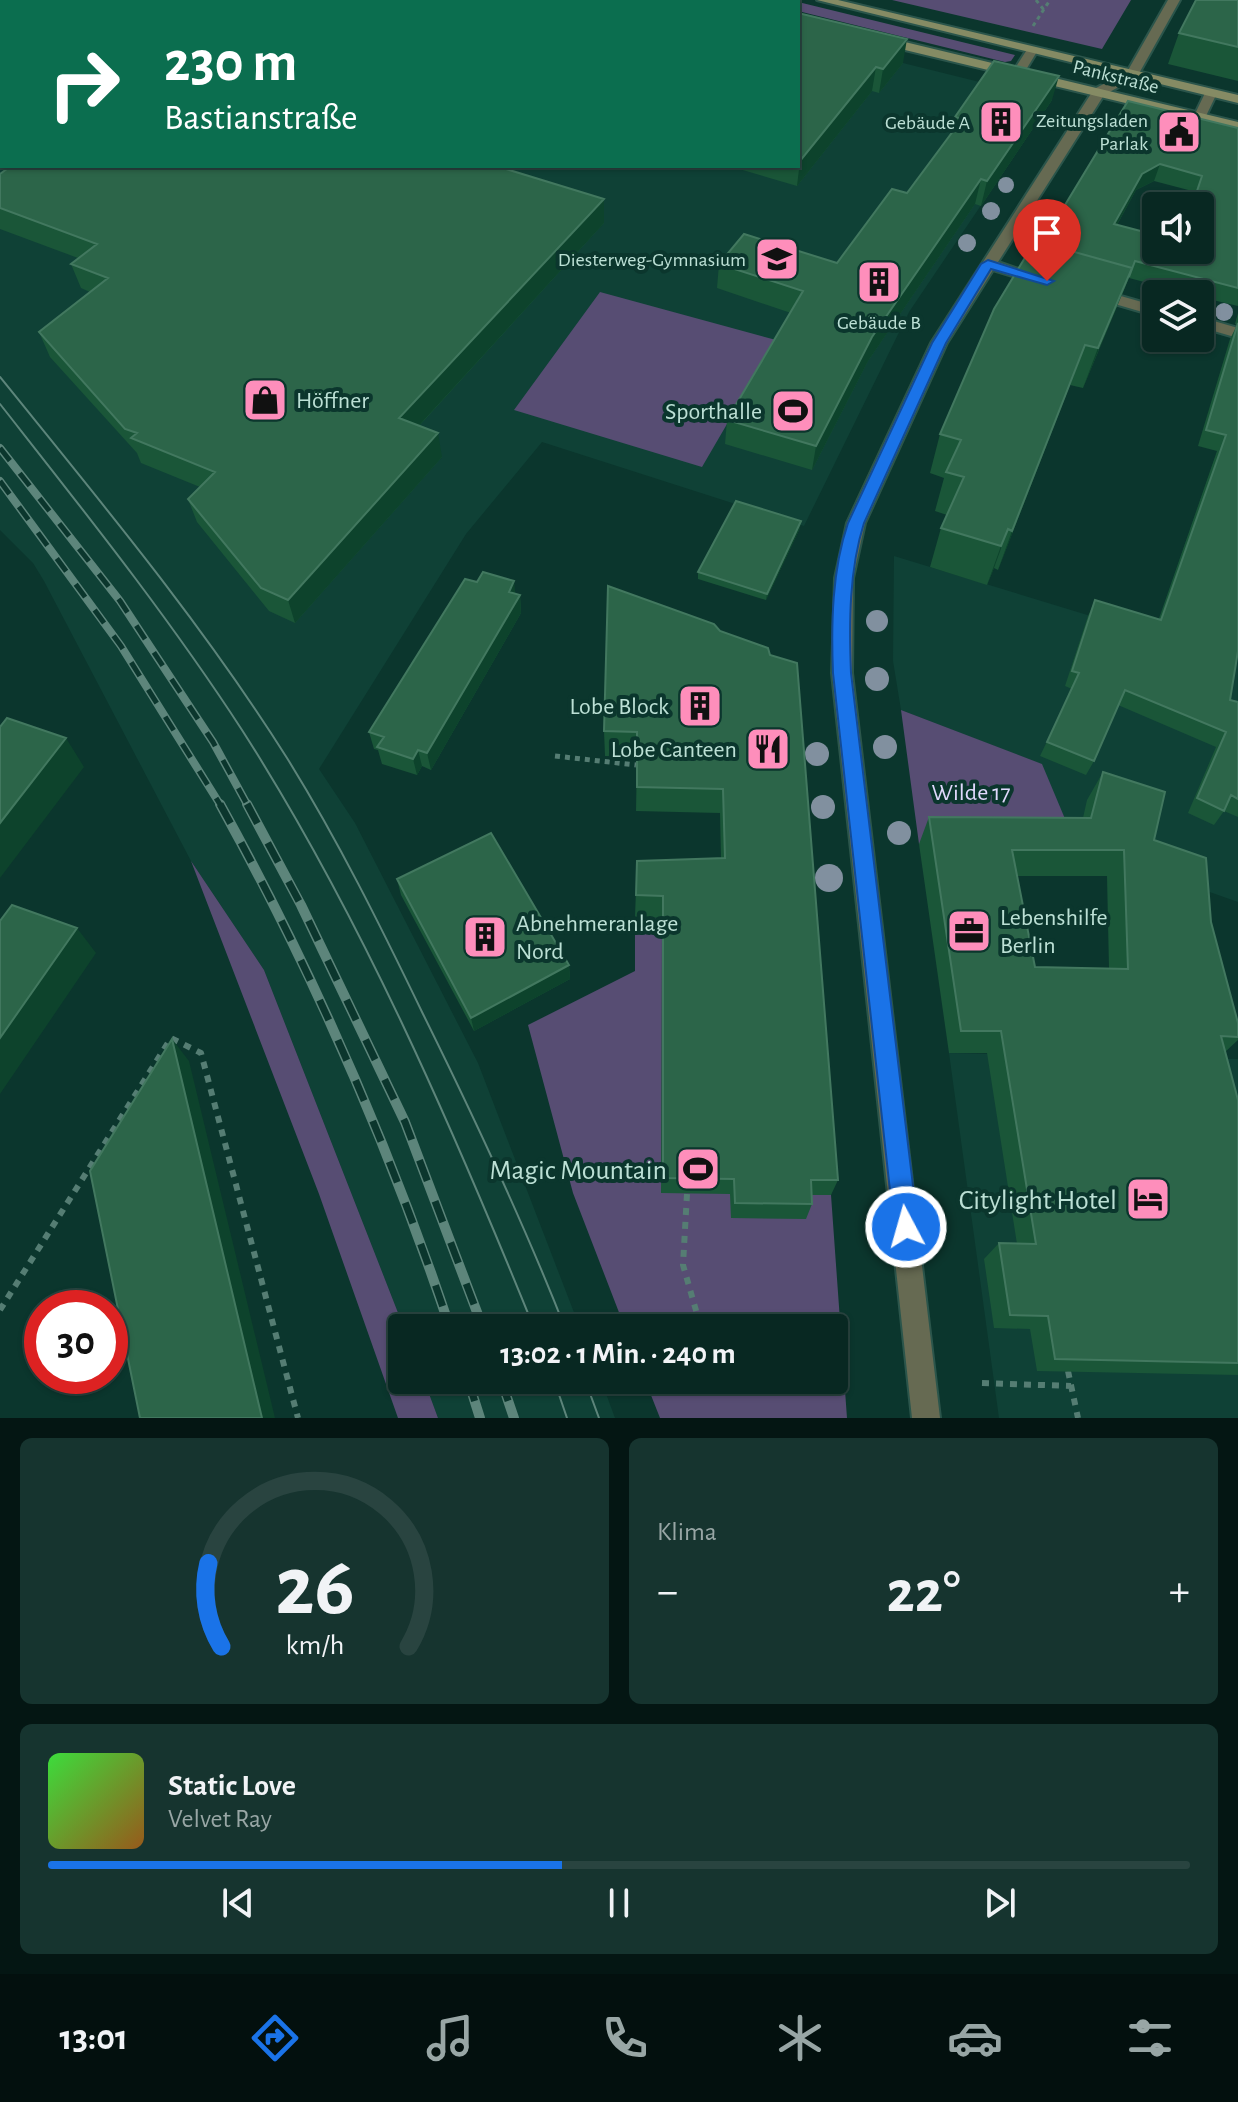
<!DOCTYPE html>
<html lang="de">
<head>
<meta charset="utf-8">
<style>
  :root { --surface:#082822; --page:#16342f; --text:#f1f3f6; --muted:#98a6a5; --line:#294440; --accent:#1a73e8 }
  body { margin:0; font-family:"Alegreya Sans",sans-serif; background:var(--page); color:var(--text); height:100vh; display:flex; flex-direction:column; font-size:30px; white-space:nowrap }
  * { box-sizing:border-box; margin:0 }
  p { font-size:26px; color:var(--muted) }
  .icon { flex:none; width:44px; height:44px; fill:none; stroke:currentColor; stroke-width:2; stroke-linecap:round; stroke-linejoin:round }
  .map { position:relative; height:1418px; overflow:hidden }
  .side { display:flex; flex-direction:column; gap:20px; padding:20px; background:#041613; flex:1 }
  .side>* { flex:none }
  .hud { position:absolute; left:0px; top:0px; width:800px; height:168px; box-shadow:0 2px 6px #0004,0 0 0 2px var(--line); background:#0b6e4f; color:#fff; overflow:hidden }
  .controls { position:absolute; left:1142px; top:192px; display:grid; gap:16px }
  .controls a { display:grid; place-items:center; width:72px; height:72px; border-radius:8px; background:var(--surface); box-shadow:0 2px 6px #0004,0 0 0 2px var(--line); font-size:40px }
  .speed { position:absolute; left:24px; top:1290px; display:flex; gap:16px; font-size:40px; font-weight:700; text-align:center }
  .speed>* { display:grid; place-content:center; width:104px; height:104px; border-radius:50%; background:var(--surface); box-shadow:0 2px 6px #0004,0 0 0 2px var(--line); line-height:1 }
  .speed .limit { border:12px solid #d22; background:#fff; color:#111 }
  .pin { position:absolute; display:grid; place-items:center; width:68px; height:68px; color:#fff; margin:-82px -34px; border-radius:50% 50% 50% 0; rotate:-45deg; box-shadow:0 0 8px #0007 }
  .pin .icon { rotate:45deg }
  .me { position:absolute; width:88px; margin:-44px; rotate:354deg; stroke-linejoin:round; filter:drop-shadow(0 0 6px #0008) }
  .turn { display:flex; align-items:center; gap:28px; height:168px; padding:0 32px; font-size:36px }
  .turn .icon { width:104px; height:104px; stroke-width:2.5 }
  .turn b { display:block; font-size:56px; line-height:68px }
  .big { font-size:60px; font-weight:600; line-height:1.1 }
  .side .widget { flex:1; display:flex; flex-direction:column; justify-content:center; gap:12px; min-width:0; padding:0 28px; border-radius:12px; background:var(--page) }
  .side .dial { align-items:center; gap:0 }
  .dial svg { height:208px; overflow:visible; fill:none; stroke:var(--line); stroke-width:7; stroke-linecap:round; text-anchor:middle }
  .dial text { fill:var(--text); stroke:none }
  .song { display:flex; align-items:center; gap:24px }
  .cover { width:96px; height:96px; border-radius:12px; background:linear-gradient(135deg,hsl(120 70% 55%),hsl(30 70% 35%)) }
  .played { height:8px; border-radius:4px; background:linear-gradient(90deg,var(--accent) 45%,var(--line) 45%) }
  .keys { display:flex; justify-content:space-around; direction:ltr }
  .heat { display:flex; justify-content:space-between; align-items:center; font-size:44px; direction:ltr }
  .side .tiles { flex:1; display:grid; gap:20px; grid-template-columns:1fr 1fr }
  .widget:last-child { grid-column:span 2 }
  .trip { position:absolute; left:388px; top:1314px; width:460px; height:80px; border-radius:8px; background:var(--surface); box-shadow:0 2px 6px #0004,0 0 0 2px var(--line); font-weight:600; line-height:80px; text-align:center }
  .tabs { display:flex; height:128px; justify-content:space-around; align-items:center; background:#03100e; color:var(--muted) }
  .tabs .icon { width:56px; height:56px }
  .tabs .on { color:var(--accent) }
  .tabs b { font-size:36px; color:var(--text) }
  .map>svg:first-child { display:block }
  .built { fill:#0f4136 }
  .green { fill:#574d73 }
  .lines { fill:none; stroke-linecap:round; stroke-linejoin:round }
  .lane-casing { stroke:#2b554b; stroke-width:4 }
  .street-casing { stroke:#2b554b; stroke-width:4 }
  .secondary-casing { stroke:#2b554b; stroke-width:4 }
  .path-far2 { stroke:#557d73; stroke-width:3; stroke-dasharray:4 4; stroke-linecap:butt }
  .path-far1 { stroke:#557d73; stroke-width:5; stroke-dasharray:5 5; stroke-linecap:butt }
  .path { stroke:#557d73; stroke-width:6; stroke-dasharray:7 7; stroke-linecap:butt }
  .lane { fill:#666a52; fill-rule:evenodd }
  .street { fill:#666a52; fill-rule:evenodd }
  .secondary { fill:#858b64; fill-rule:evenodd }
  .tram { stroke:#5d857b; stroke-width:2 }
  .rail-far1-casing { stroke:#5d857b; stroke-width:8 }
  .rail-casing { stroke:#5d857b; stroke-width:10 }
  .rail-far1 { stroke:#0b362d; stroke-width:5; stroke-dasharray:16; stroke-linecap:butt }
  .rail { stroke:#0b362d; stroke-width:7; stroke-dasharray:22; stroke-linecap:butt }
  .tree { fill:#81909f }
  .wall { fill:#1a5638; fill-rule:evenodd }
  .shaded-wall { fill:#0d432c }
  .building { fill:#2c6549; stroke:#42785f; stroke-width:2; fill-rule:evenodd }
  .route { fill:#1a73e8; stroke:#114b97; stroke-width:2 }
  .labels { text-anchor:middle; stroke-width:8; stroke-linejoin:round; paint-order:stroke }
  .far-street-label { font-size:20px; fill:#bce0d5; stroke:#0b362d }
  .far-poi-label { font-size:20px; fill:#bce0d5; stroke:#0b362d; text-anchor:end }
  .poi-label { font-size:24px; fill:#bce0d5; stroke:#0b362d; text-anchor:start }
  .park-label { font-size:24px; fill:#e1d9fd; stroke:#0b362d }
  .near-poi-label { font-size:28px; fill:#bce0d5; stroke:#0b362d; text-anchor:end }
</style>
</head>
<body>
<div class="map">
<svg width="1238" height="1418" viewBox="0 0 1238 1418">
  <rect width="100%" height="100%" fill="#0b362d"/>
  <path class="built" d="M798 37 1052 100 909 312 804 526 542 442 466 534 319 769 355 823 478 1063 580 1328H404L264 970 191 861 44 581 33 563 0 530V158L2 156V166H798Z
    M1238 359V902L1076 845 1041 764 901 710 893 661 894 556 1153 635 1217 452Z
    M949 1053 1238 1059V1418H999Z
    M424 1380H601L615 1418H438Z"/>
  <path class="green" d="M751 0H790L1015 55 1011 61 1005 62 798 11V2Z
    M892 0H1131L1102 49Z
    M600 292 776 340 702 467 514 410Z
    M901 710 1042 764 1076 845 919 844Z
    M191 861 264 970 404 1328 402 1380H424L438 1418H398L319 1194Z
    M635 917 662 918 831 1195 847 1418H660L645 1380H834V1328H625L573 1193 528 1025 635 971Z"/>
  <g class="lines">
    <g class="lane-casing">
      <path id="lane" d="M1032 47 1038 50 1024 73 1014 75 1012 73 1028 48Z
        M1211 89 1217 93 1206 116 1196 119 1194 116 1205 93Z"/>
    </g>
    <g class="street-casing">
      <path id="street" d="M1168 0H1180L1137 77 1104 95 998 262 1050 280 1042 285 993 270 947 343 865 523 853 578 852 673 940 1418H912L832 673 835 578 847 523 931 343 1094 89 1127 72Z
        M1096 289 1156 306V316L1091 297V291Z
        M1200 317 1238 328V338L1200 327Z"/>
    </g>
    <g class="secondary-casing">
      <path id="secondary" d="M817 0H838L1238 95V103Z
        M880 36 1238 122V130L876 43V37Z"/>
    </g>
    <path class="path-far2" d="M1036 0 1044 10
      M1033 26 1050 0"/>
    <path class="path-far1" d="M555 756 636 765"/>
    <path class="path" d="M687 1194 683 1265 701 1328
      M0 1310 171 1038 201 1053 298 1418
      M1068 1371 1078 1418
      M982 1383 1071 1386"/>
    <use href="#lane" class="lane"/>
    <use href="#street" class="street"/>
    <use href="#secondary" class="secondary"/>
    <path class="tram" d="M0 377C100 501 202 623 287 758 338 840 381 927 423 1014 474 1117 523 1221 565 1328
      M0 404C84 511 168 616 242 730 360 914 452 1126 534 1328
      M554 1380 567 1418
      M585 1380 599 1418"/>
    <g class="rail-far1-casing">
      <path id="rail-far1" d="M0 448 120 601 213 742 248 806
        M0 481 121 646 221 806"/>
    </g>
    <g class="rail-casing">
      <path id="rail" d="M220 804C312 970 390 1148 450 1328
        M247 804 301 905 405 1122 483 1328
        M468 1380 480 1418
        M501 1380 514 1418"/>
    </g>
    <use href="#rail-far1" class="rail-far1"/>
    <use href="#rail" class="rail"/>
  </g>
  <g class="tree">
    <circle cx="1006" cy="185" r="8"/>
    <circle cx="991" cy="211" r="9"/>
    <circle cx="967" cy="243" r="9"/>
    <circle cx="1224" cy="312" r="9"/>
    <circle cx="877" cy="621" r="11"/>
    <circle cx="877" cy="679" r="12"/>
    <circle cx="885" cy="747" r="12"/>
    <circle cx="817" cy="754" r="12"/>
    <circle cx="823" cy="807" r="12"/>
    <circle cx="899" cy="833" r="12"/>
    <circle cx="829" cy="878" r="14"/>
  </g>
  <path class="wall" d="M1238 0V81L1168 64 1179 33Z
    M798 13 903 63 879 93 872 91 797 186 729 166H798Z
    M1052 100 981 206 975 204 868 361 812 470 725 444 727 420 791 313 717 288 719 264 837 263 907 193 951 133 955 117Z
    M1128 101 1238 128V306L1200 297V294H1190L1129 278 1083 388 1070 385 998 570 994 568 987 585 930 567 941 528 947 515 935 511 944 478 930 473 940 434 1042 243ZM1154 181 1196 192 1191 206H1200V250L1117 225 1136 190Z
    M0 174 604 223 419 426 442 457 295 623 269 611 197 522 188 499 200 487 141 463 137 453 50 357 39 332 90 292 81 288 71 264 78 258 0 229Z
    M1238 313V651L1230 700 1238 702V817L1224 811 1214 825 1188 813 1216 747 1118 705 1094 761 1086 775 1040 756 1072 689 1065 686 1088 616 1095 600 1159 619 1217 451 1198 446 1230 339 1237 325 1235 324Z
    M800 528 766 600 698 579V572Z
    M516 594 520 595 521 613 431 770 422 766 417 775 382 764 378 750 374 749 369 732Z
    M714 624 838 1180 831 1195H812V1204L806 1219 731 1218 730 1194 661 1193 662 918 635 917 637 861 721 858 720 813 636 811 637 757 605 756 604 731Z
    M1103 772 1154 840 1211 922 1238 1023V1040L1225 1052 1238 1100V1375L1037 1371 1030 1329 994 1328 984 1259 999 1243 1017 1244 987 1053H949L919 844 929 817 1083 818 1087 800ZM1017 876H1107L1109 968 1035 967Z
    M397 879 569 965 570 979 474 1031 401 895Z"/>
  <path class="shaded-wall" d="M127 0H170L167 2H124Z
    M907 39 903 63 879 93 883 69Z
    M876 67 872 91 797 186 800 161Z
    M1059 76 1052 100 981 206 987 181Z
    M2 80V132L0 133V81Z
    M1160 164 1154 181 1136 190 1108 241 1114 224 1142 174Z
    M981 179 975 204 868 361 812 470 816 446 872 337Z
    M604 199V223L403 443 399 418Z
    M1132 268 1116 308 1083 388 1098 348Z
    M1085 345 1070 385 998 570 1012 531Z
    M438 433 442 457 295 623 288 600Z
    M801 521 800 528 766 600 767 594Z
    M1008 529 994 568 987 585 1001 546Z
    M514 581 516 599 509 592Z
    M520 595 521 613 431 770 427 753Z
    M66 738 84 767 0 878V823Z
    M418 750 422 766 417 775 413 759Z
    M77 928 96 953 0 1094V1038Z
    M569 965 570 979 474 1031 471 1018Z
    M172 1039 189 1061 275 1418H262Z"/>
  <path class="building" d="M61 0H127L124 2H58Z
    M252 0H496L504 2H250Z
    M664 0H741L750 2H662Z
    M1196 0H1238V47L1179 33Z
    M798 13 907 39 883 69 876 67 800 161H798Z
    M2 36V80L0 81V38Z
    M994 61 1059 76 987 181 981 179 872 337 816 446 727 420 803 291 719 264 744 234 837 263 892 189 907 193 962 119 955 117Z
    M1128 101 1238 128V288L1135 261 1129 277 1132 268 1042 243ZM1160 164 1202 176 1192 206H1200V250H1156V235L1114 224 1142 174Z
    M11 166H496L604 199 399 418 438 433 288 600 261 588 188 499 215 472 131 438 137 433 125 429 39 332 108 278 71 264 97 244 0 208V174Z
    M1035 241 1132 268 1098 348 1085 345 1012 531 1008 529 1001 546 941 528 964 477 946 472 961 440 940 434 994 309Z
    M1238 323V651L1230 700 1238 702V799L1231 795 1224 811 1197 798 1226 732 1125 690 1094 761 1047 742 1079 673 1072 671 1095 600 1161 620 1226 435 1206 430Z
    M736 501 801 521 767 594 698 572Z
    M483 572 514 581 509 592 520 595 427 753 418 750 413 759 377 747 384 737 369 732 465 579 477 582Z
    M608 586 714 624 720 631 768 648 770 655 797 663 838 1180H811L812 1204 735 1203 734 1179 663 1178V896L636 895 637 861 725 858 723 789 637 787V732L604 731Z
    M7 718 66 738 0 823V727Z
    M1103 772 1165 792 1154 840 1206 858 1211 922 1238 1023V1037L1221 1036 1238 1100V1363L1055 1359 1048 1316 1010 1315 999 1243 1036 1244 1001 1031H961L929 817 1091 818ZM1012 850H1124L1128 969 1035 967Z
    M491 833 569 965 471 1018 397 879Z
    M12 905 77 928 0 1038V921Z
    M172 1039 262 1418H140L90 1171Z"/>
  <path class="route" d="M988 260 1054 281 1047 285 991 269 946 343 864 523C849 570 849 624 851 673L918 1227 914 1236 906 1239 898 1236 894 1227 833 673C831 624 832 570 848 523L932 343 981 264Z"/>
  <defs>
    <g id="building-square" transform="scale(2.3)"><rect x="-9" y="-9" width="18" height="18" rx="4" fill="#fe8ebb" stroke="#0b362d"/><path d="M-4-6H4V6H1V3H-1V6H-4ZM-2.5-4.3h1.7v1.8h-1.7ZM.8-4.3h1.7v1.8H.8ZM-2.5-1h1.7V.8h-1.7ZM.8-1h1.7V.8H.8Z" fill="#111"/></g>
    <g id="civic-square" transform="scale(2.3)"><rect x="-9" y="-9" width="18" height="18" rx="4" fill="#fe8ebb" stroke="#0b362d"/><path d="M-.6-6.5H3V-4.5H.6V-3L4-1V1h2V6H-6V1h2V-1L-.6-3ZM-1.2 2.5V6h2.4V2.5Z" fill="#111"/></g>
    <g id="school-square" transform="scale(2.3)"><rect x="-9" y="-9" width="18" height="18" rx="4" fill="#fe8ebb" stroke="#0b362d"/><path d="M0-5L7-2L0 1L-7-2ZM-4 1L0 2.5L4 1V4Q0 6-4 4Z" fill="#111"/></g>
    <g id="shop-square" transform="scale(2.3)"><rect x="-9" y="-9" width="18" height="18" rx="4" fill="#fe8ebb" stroke="#0b362d"/><path d="M-5-2.5h2.3a2.7 3.5 0 0 1 5.4 0H5L5.5 6h-11ZM-1.5-2.5h3a1.5 2.3 0 0 0-3 0Z" fill="#111"/></g>
    <g id="stadium-square" transform="scale(2.3)"><rect x="-9" y="-9" width="18" height="18" rx="4" fill="#fe8ebb" stroke="#0b362d"/><path d="M0-5a6.5 5 0 1 0 0 10a6.5 5 0 1 0 0-10ZM-3.5-1.8h7v3.6h-7Z" fill="#111"/></g>
    <g id="restaurant-square" transform="scale(2.3)"><rect x="-9" y="-9" width="18" height="18" rx="4" fill="#fe8ebb" stroke="#0b362d"/><path d="M-5-6h1v4h1v-4h1v4h1v-4h1v5L-1.5 .5V6h-2V.5L-5-1ZM5-6V6H3V1.5H1.5Q1.5-4 5-6Z" fill="#111"/></g>
    <g id="office-square" transform="scale(2.3)"><rect x="-9" y="-9" width="18" height="18" rx="4" fill="#fe8ebb" stroke="#0b362d"/><path d="M-6-3h4V-5.5h4V-3h4V5H-6ZM-1-4.5V-3h2v-1.5ZM-6 0V1H6V0Z" fill="#111"/></g>
    <g id="hotel-square" transform="scale(2.3)"><rect x="-9" y="-9" width="18" height="18" rx="4" fill="#fe8ebb" stroke="#0b362d"/><path d="M-6-4.5h1.5V1H6V5H4.5V3h-9V5H-6ZM-4 0a1.8 1.8 0 1 1 3.6 0ZM.5 0V-2.5h3Q6-2.5 6 0Z" fill="#111"/></g>
  </defs>
  <g fill-rule="evenodd">
    <use href="#building-square" x="1001" y="122"/>
    <use href="#civic-square" x="1179" y="132"/>
    <use href="#school-square" x="777" y="259"/>
    <use href="#building-square" x="879" y="282"/>
    <use href="#shop-square" x="265" y="400"/>
    <use href="#stadium-square" x="793" y="411"/>
    <use href="#building-square" x="700" y="706"/>
    <use href="#restaurant-square" x="768" y="749"/>
    <use href="#office-square" x="969" y="931"/>
    <use href="#building-square" x="485" y="937"/>
    <use href="#stadium-square" x="698" y="1169"/>
    <use href="#hotel-square" x="1148" y="1199"/>
  </g>
  <g class="labels">
    <g class="far-street-label">
      <text transform="translate(1116 76) rotate(14)" y="7">Pankstraße</text>
    </g>
    <g class="far-poi-label">
      <text x="1148" y="127">Zeitungsladen<tspan x="1148" dy="23">Parlak</tspan></text>
      <text x="970" y="129">Gebäude A</text>
      <text x="746" y="266">Diesterweg-Gymnasium</text>
      <text x="879" y="329" text-anchor="middle">Gebäude B</text>
    </g>
    <g class="poi-label">
      <text x="296" y="408">Höffner</text>
      <text x="762" y="419" text-anchor="end">Sporthalle</text>
      <text x="669" y="714" text-anchor="end">Lobe Block</text>
      <text x="737" y="757" text-anchor="end">Lobe Canteen</text>
      <text x="1000" y="925">Lebenshilfe<tspan x="1000" dy="28">Berlin</tspan></text>
      <text x="516" y="931">Abnehmeranlage<tspan x="516" dy="28">Nord</tspan></text>
    </g>
    <g class="park-label">
      <text x="971" y="800">Wilde 17</text>
    </g>
    <g class="near-poi-label">
      <text x="667" y="1179">Magic Mountain</text>
      <text x="1117" y="1209">Citylight Hotel</text>
    </g>
  </g>
</svg>
<div class="controls">
<a><svg class="icon" aria-label="sound" viewBox="0 0 24 24"><path d="M4 9h4l5-4v14l-5-4H4zM17 9q2 3 0 6"/></svg></a>
<a><svg class="icon" aria-label="layers" viewBox="0 0 24 24"><path d="M12 4l9 5-9 5-9-5zM3 14l9 5 9-5"/></svg></a>
</div>
<div class="speed"><div class="limit">30</div></div>
<div class="pin" style="left:1047px;top:281px;background:#d93025"><svg class="icon" aria-label="arrive" viewBox="0 0 24 24"><path d="M6 21V4h12l-3 4 3 4H6"/></svg></div>
<svg class="me" style="left:906px;top:1227px" viewBox="-20 -20 40 40"><circle r="17" fill="#1a73e8" stroke="#fff" stroke-width="3"/><path d="M0-11L8 9 0 5-8 9z" fill="#fff"/></svg>
<div class="trip">13:02 · 1 Min. · 240 m</div>
<div class="hud">
<div class="turn"><svg class="icon" aria-label="right" viewBox="0 0 24 24"><path d="M7 20v-9h11M14 6l5 5-5 5"/></svg><div><b>230 m</b>Bastianstraße</div></div>
</div>
</div>
<section class="side">
<div class="tiles">
<div class="widget dial"><svg viewBox="0 0 100 80">
<path d="M14 69A42 42 0 1 1 86 69"/>
<path d="M14 69A42 42 0 0 1 9 37" stroke="#1a73e8"/>
<text x="50" y="56" font-size="32" font-weight="700">26</text>
<text x="50" y="72" font-size="11">km/h</text>
</svg></div>
<div class="widget"><p>Klima</p>
<div class="heat"><a>−</a><b class="big">22°</b><a>+</a></div>
</div>
<div class="widget">
<div class="song"><i class="cover"></i><div><b>Static Love</b><p>Velvet Ray</p></div></div>
<div class="played"></div>
<div class="keys"><svg class="icon" aria-label="previous" viewBox="0 0 24 24"><path d="M18 5L8 12l10 7zM5 5v14"/></svg><svg class="icon" aria-label="pause" viewBox="0 0 24 24"><path d="M8 5v14M16 5v14"/></svg><svg class="icon" aria-label="next" viewBox="0 0 24 24"><path d="M6 5l10 7-10 7zM19 5v14"/></svg></div>
</div>
</div>
</section>
<nav class="tabs">
<b>13:01</b>
<svg class="icon on" aria-label="directions" viewBox="0 0 24 24"><path d="M12 3l9 9-9 9-9-9zM9 14v-3h6M13 9l2 2-2 2"/></svg>
<svg class="icon" aria-label="music" viewBox="0 0 24 24"><path d="M9 18V5l10-2v13"/><circle cx="6" cy="18" r="3"/><circle cx="16" cy="16" r="3"/></svg>
<svg class="icon" aria-label="phone" viewBox="0 0 24 24"><path d="M5 4h4l2 5-3 2q2 4 5 5l2-3 5 2v4C11 20 4 13 5 4z"/></svg>
<svg class="icon" aria-label="climate" viewBox="0 0 24 24"><path d="M12 3v18M4 7l16 10M4 17L20 7"/></svg>
<svg class="icon" aria-label="car" viewBox="0 0 24 24"><path d="M5 17H2v-5l4-1 3-4h7l3 4 3 1v5h-3M9 17h6M6 11h13"/><circle cx="7" cy="17" r="2"/><circle cx="17" cy="17" r="2"/></svg>
<svg class="icon" aria-label="filters" viewBox="0 0 24 24"><path d="M4 7h16M4 17h16"/><circle cx="9" cy="7" r="2"/><circle cx="15" cy="17" r="2"/></svg>
</nav>
</body>
</html>
